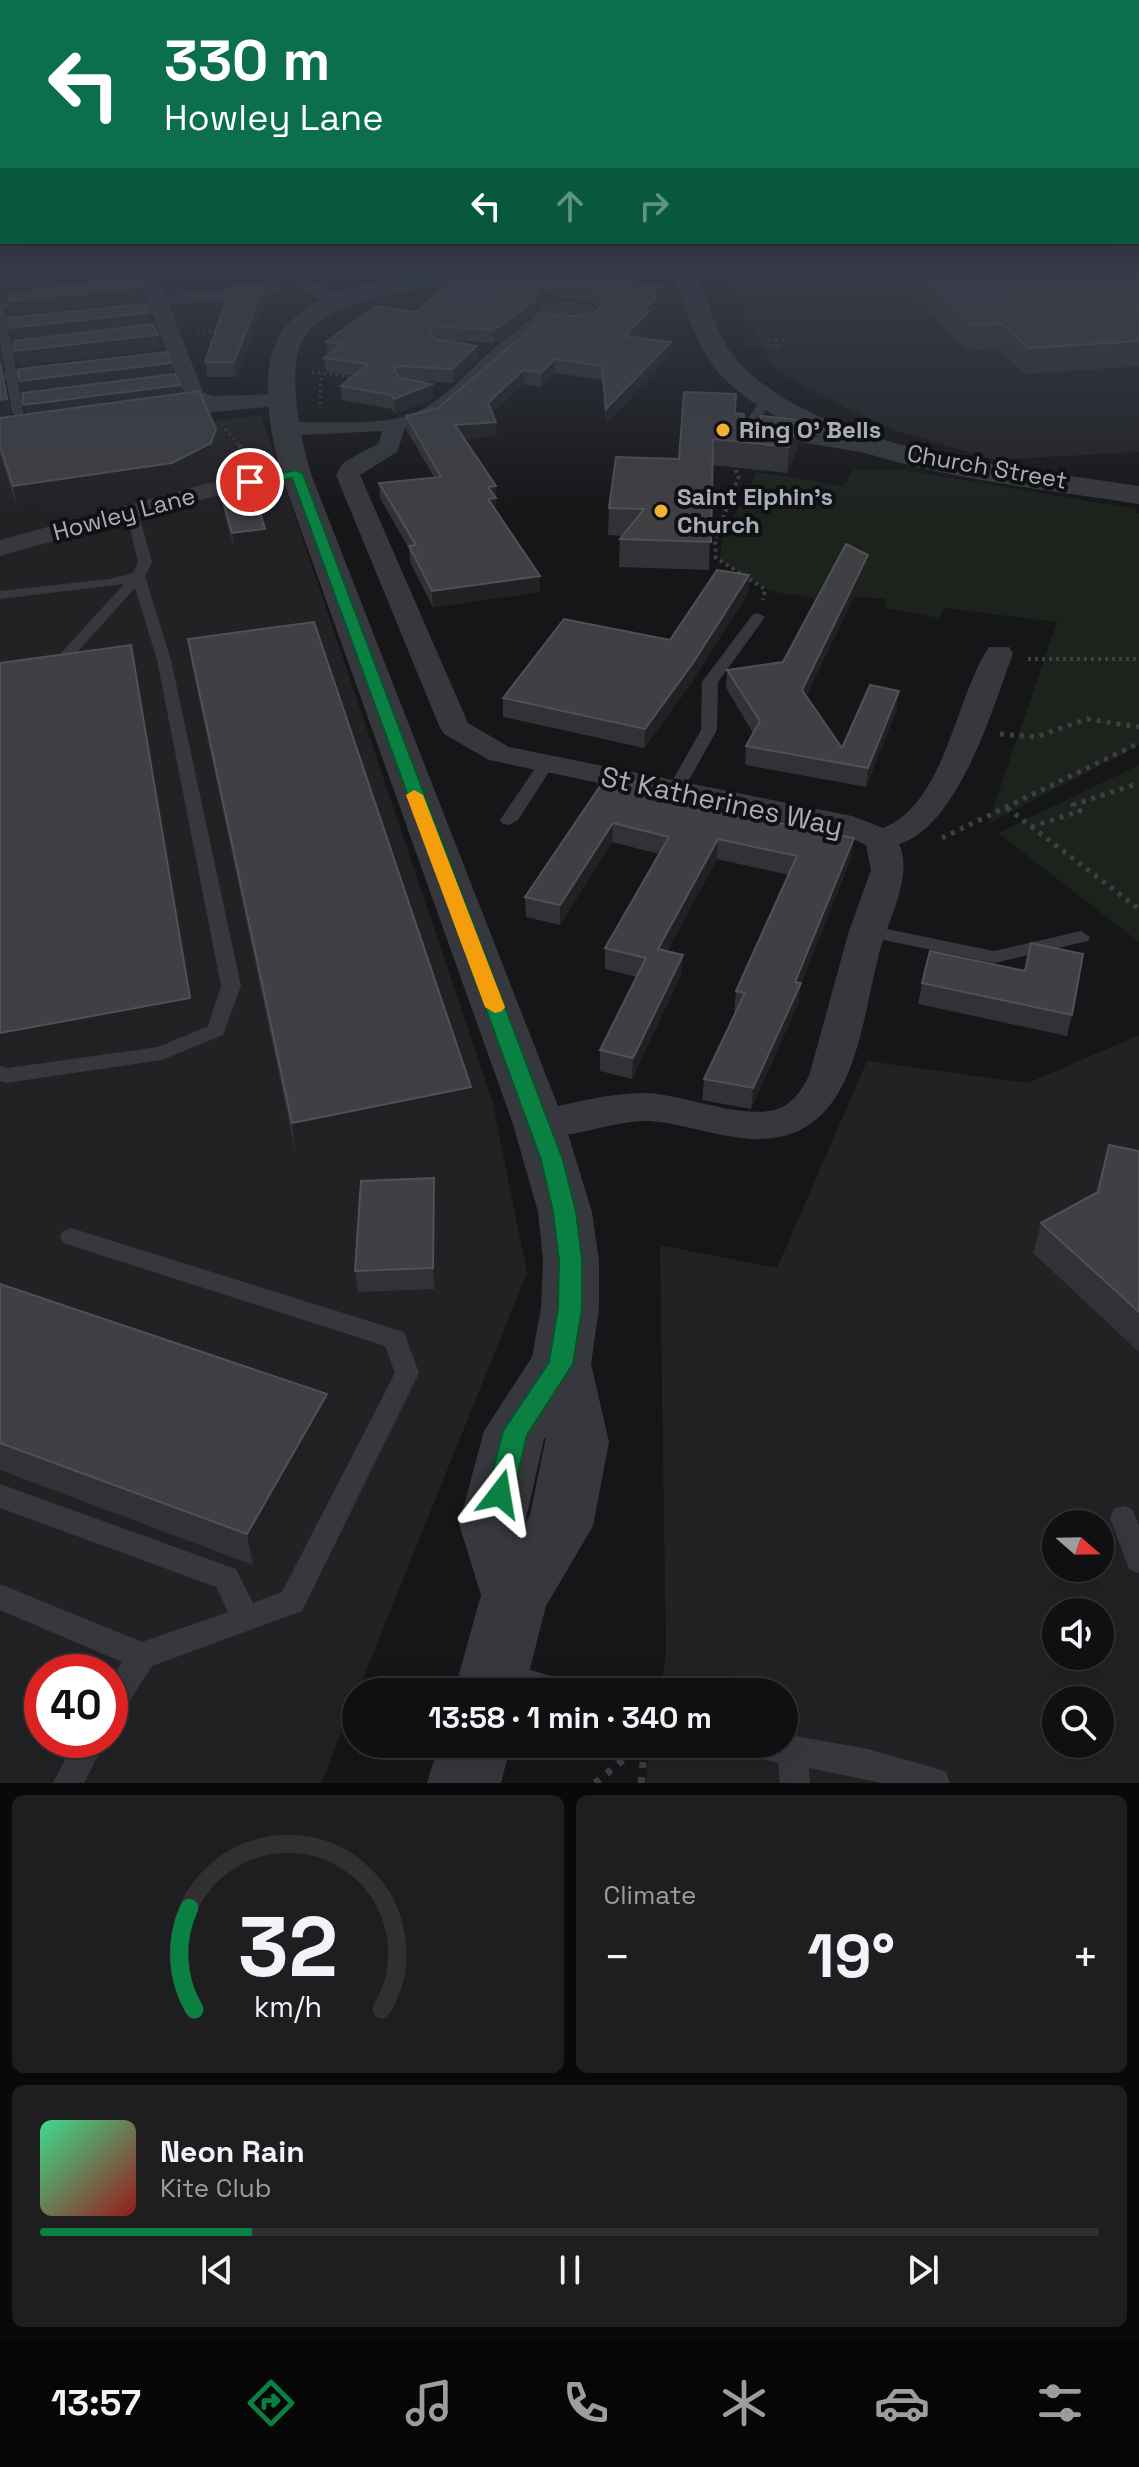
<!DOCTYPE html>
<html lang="en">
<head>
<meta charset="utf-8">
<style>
  :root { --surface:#101012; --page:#1e1e20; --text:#f1f3f6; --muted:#9c9d9f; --line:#303032; --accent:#0b8043 }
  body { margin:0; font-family:"Space Grotesk",sans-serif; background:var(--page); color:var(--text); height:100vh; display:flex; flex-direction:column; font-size:30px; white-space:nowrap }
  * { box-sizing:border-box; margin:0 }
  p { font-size:26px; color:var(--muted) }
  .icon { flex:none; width:44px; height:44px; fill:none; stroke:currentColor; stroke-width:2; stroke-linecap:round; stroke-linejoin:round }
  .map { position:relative; height:1783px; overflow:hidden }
  .sheet { display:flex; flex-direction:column; gap:12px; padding:12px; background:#09090a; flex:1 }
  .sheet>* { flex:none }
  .banner { position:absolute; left:0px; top:0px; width:1140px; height:244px; box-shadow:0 8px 32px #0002,0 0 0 2px var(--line); background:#0b6e4f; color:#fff; overflow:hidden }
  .needle { width:52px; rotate:110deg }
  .fabs { position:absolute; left:1042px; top:1510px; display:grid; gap:16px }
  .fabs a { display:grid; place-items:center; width:72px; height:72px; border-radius:50%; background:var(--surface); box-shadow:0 8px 32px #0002,0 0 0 2px var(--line); font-size:40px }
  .speed { position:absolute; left:24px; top:1654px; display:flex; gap:16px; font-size:40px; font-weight:700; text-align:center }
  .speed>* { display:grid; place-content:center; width:104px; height:104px; border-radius:50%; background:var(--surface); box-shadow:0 8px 32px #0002,0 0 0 2px var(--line); line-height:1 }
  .speed .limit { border:12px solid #d22; background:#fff; color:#111 }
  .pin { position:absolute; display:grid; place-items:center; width:68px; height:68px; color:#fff; margin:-34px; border:4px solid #fff; border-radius:50%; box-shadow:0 2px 8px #0007 }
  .me { position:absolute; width:88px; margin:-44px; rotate:14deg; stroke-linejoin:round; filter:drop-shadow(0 0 6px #0008) }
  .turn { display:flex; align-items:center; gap:28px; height:168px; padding:0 32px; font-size:36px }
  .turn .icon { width:104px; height:104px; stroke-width:2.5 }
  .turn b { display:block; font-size:56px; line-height:68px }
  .lanes { display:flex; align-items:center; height:76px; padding:0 32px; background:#0003; justify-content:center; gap:40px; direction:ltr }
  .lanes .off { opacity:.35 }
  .big { font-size:60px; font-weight:800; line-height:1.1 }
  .sheet .card { flex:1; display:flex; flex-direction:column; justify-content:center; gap:12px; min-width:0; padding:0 28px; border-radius:12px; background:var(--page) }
  .sheet .dial { align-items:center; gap:0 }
  .dial svg { height:208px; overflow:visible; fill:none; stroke:var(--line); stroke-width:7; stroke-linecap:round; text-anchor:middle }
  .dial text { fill:var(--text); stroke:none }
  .song { display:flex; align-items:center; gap:24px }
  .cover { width:96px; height:96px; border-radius:12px; background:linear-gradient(135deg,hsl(150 70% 55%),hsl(0 70% 35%)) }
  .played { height:8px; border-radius:4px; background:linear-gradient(90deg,var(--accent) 20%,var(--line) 20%) }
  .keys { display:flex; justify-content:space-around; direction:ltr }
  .heat { display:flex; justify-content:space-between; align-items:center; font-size:44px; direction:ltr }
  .sheet .tiles { flex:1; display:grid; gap:12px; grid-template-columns:1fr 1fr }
  .card:last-child { grid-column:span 2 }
  .trip { position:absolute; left:342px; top:1678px; width:456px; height:80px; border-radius:40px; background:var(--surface); box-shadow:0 8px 32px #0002,0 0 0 2px var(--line); font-weight:800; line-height:80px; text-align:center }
  .tab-bar { display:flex; height:128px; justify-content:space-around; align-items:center; background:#060607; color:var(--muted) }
  .tab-bar .icon { width:56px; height:56px }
  .tab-bar .active { color:var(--accent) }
  .tab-bar b { font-size:36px; color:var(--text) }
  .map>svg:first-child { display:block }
  .built { fill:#222225; fill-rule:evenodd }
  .green { fill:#1c231d }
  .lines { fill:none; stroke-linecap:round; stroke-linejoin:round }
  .path-far3 { stroke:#3d3f44; stroke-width:3; stroke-dasharray:2 4; stroke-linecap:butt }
  .path-far2 { stroke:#3d3f44; stroke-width:4; stroke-dasharray:3 4; stroke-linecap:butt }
  .path-far1 { stroke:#3d3f44; stroke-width:5; stroke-dasharray:4 6; stroke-linecap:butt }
  .path { stroke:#3d3f44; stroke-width:7; stroke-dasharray:6 9; stroke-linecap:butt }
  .service { fill:#37383d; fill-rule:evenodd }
  .minor { fill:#37383d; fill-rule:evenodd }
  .tertiary { fill:#37383d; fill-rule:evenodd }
  .wall { fill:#323236 }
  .shaded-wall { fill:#212124 }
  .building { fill:#3f3f44; stroke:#4f5156; stroke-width:2 }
  .route { fill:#0b8043; stroke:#07532c; stroke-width:2 }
  .slow { fill:#f59e0b }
  .poi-dot { fill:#f2b134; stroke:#111113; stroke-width:3 }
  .labels { text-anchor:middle; stroke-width:8; stroke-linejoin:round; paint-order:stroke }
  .far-poi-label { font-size:24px; font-weight:bold; fill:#a8adb8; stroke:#111113; text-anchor:start }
  .far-street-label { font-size:24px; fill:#a8adb8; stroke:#111113 }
  .street-label { font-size:28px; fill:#a8adb8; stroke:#111113 }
</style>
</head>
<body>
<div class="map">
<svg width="1139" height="1783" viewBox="0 0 1139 1783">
  <rect width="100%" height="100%" fill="#161618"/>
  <path class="built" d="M720 266H1139V452L994 460 894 430 813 392 773 368Z
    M261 415 492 1100 527 1272 321 1783H0V448ZM42 1672H110V1740H42Z
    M1139 1035V1783H645L651 1744H784V1692H660L666 1654 660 1245 777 1268 867 1061 1028 1083ZM1056 1524H1100V1568H1056ZM1056 1612H1100V1656H1056ZM1056 1700H1100V1744H1056Z"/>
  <path class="green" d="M171 266H282V270L178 278Z
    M853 470H903L1135 509 1139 514V745L988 824 1057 622 944 608 939 618 884 608 885 599 846 596 830 601 770 591 720 561 722 539 757 472 843 486Z
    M1139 765V942L998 833Z"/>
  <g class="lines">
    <path class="path-far3" d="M197 331 219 332
      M769 340H776L780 347H772Z
      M776 340 788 339
      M747 344H771
      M312 372 358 378
      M320 404 321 373
      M225 429 241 447"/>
    <path class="path-far2" d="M239 445 250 458
      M732 464 739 476 715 539 716 558 765 589 763 600
      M1028 659H1139"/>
    <path class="path-far1" d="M1000 734 1036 737 1087 719 1139 727
      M1007 808 1139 909
      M1031 827 1080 811 1073 805 1139 783
      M942 838 1139 743"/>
    <path class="path" d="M595 1783 634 1751
      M641 1783 644 1755"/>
    <path class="service" d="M747 266H755L762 280H756Z
      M32 297 36 298V302L4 308 12 346 38 343 43 346 13 352 21 399 46 396 52 399 22 406 24 413 18 416 12 413 0 340V303Z
      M767 396 773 399 761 417 759 428 873 446 879 450 873 454 758 435 755 443H747L749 417 763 397Z
      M132 507 138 511 152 562 145 576 171 660 241 986 223 1035 162 1060 6 1083 0 1081V1066L8 1068 158 1047 208 1026 221 986 157 660 135 588 70 660 42 669 0 675V667L39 661 60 654 124 584 0 599V591L109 579 133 573 138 562 126 511Z
      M758 613 765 617 718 682 717 730 680 796H668L666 792 701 730 702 682 753 614Z
      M546 759 554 764 518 820 509 825 503 824 500 820 540 761Z
      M867 925 994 951 1081 931 1090 937 1088 941 994 963 860 935 858 931 860 927Z
      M71 1228 404 1332 419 1373 302 1611 152 1666 120 1716 110 1721V1680L122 1662 0 1610V1584L142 1642 228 1612 216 1587 0 1508V1484L236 1569 253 1603 282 1592 395 1373 385 1346 63 1243 60 1237 63 1231Z
      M1123 1506 1132 1509 1139 1525V1573L1129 1569 1110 1518 1114 1509Z
      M505 1662 570 1682 574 1692H511L495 1686 491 1676 495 1666Z
      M784 1734 868 1749 935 1768 946 1772 950 1783H882L809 1768 810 1783H780L778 1763 744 1754 739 1744H784Z
      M75 1740H106L84 1783H53Z"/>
    <path class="minor" d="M135 266H153L164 295 276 286 278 290 269 296 169 305 203 392 212 396 279 394 290 400 287 405 154 418 151 413 154 408 188 401 171 364 123 369 113 363 123 357 167 352 153 314 102 320 92 314 102 308 149 303Z
      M290 266H308L313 282 352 300 343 306C320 300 291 294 290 266Z
      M561 301 590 304 602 315C588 330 568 329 550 325L538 332 452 409 437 420 405 428 397 452 360 475 468 723 509 747 852 816 883 828C946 803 955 697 989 647H1009L1013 653C994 706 958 827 899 844 914 876 887 922 879 954 859 1030 855 1143 752 1139 718 1137 685 1124 650 1121 611 1119 560 1145 525 1134L519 1124 525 1114 539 1110C574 1103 608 1093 644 1093 681 1093 746 1122 780 1108 794 1102 802 1089 809 1076L849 931 871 870 866 845 842 834 489 760 444 734 440 728 336 475 344 462 379 443 382 431 283 436 272 429 283 422C321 421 391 428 423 409 450 394 470 369 493 349 509 334 531 323 542 306ZM578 313 569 317 557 314Z
      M67 364 77 370 74 374 11 382 1 376 11 370Z
      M296 467 308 474 304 479 208 498 0 556V540L205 484Z"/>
    <path class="tertiary" d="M491 266H623L611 273C545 276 335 278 302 341 286 372 302 443 311 474L565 1124 592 1212 599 1260V1308L591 1364 609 1442 593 1526 546 1606 524 1692H454L481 1595 459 1524 484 1431 532 1357 541 1308 543 1260 538 1212 513 1124 281 474C271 436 259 378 277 340 304 281 434 271 491 266ZM546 1437 530 1515 525 1523 544 1439Z
      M671 266H693C708 297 716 340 741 365 829 453 1020 467 1139 486V504C1019 485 807 467 721 375 695 347 683 301 671 266Z
      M439 1744H511L501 1783H427Z"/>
  </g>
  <path class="wall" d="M0 266H134L143 301 12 315 0 275Z
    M867 266H1139V366L1024 374 998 349 967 351 905 287 887 288Z
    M645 268 644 280 641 284 658 298 656 300V309L649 317 648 324 636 338 670 356 606 423 602 380 556 373 541 387 524 384 492 413 497 436 465 439 496 486V511L540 576V592L433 607 410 562 409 549 380 498 379 483 434 477 407 431 406 416 438 408 585 316 599 308 590 301 560 298 541 303 535 314 494 343 441 340 477 346 478 359 453 383 410 380 433 398 395 414 392 409 342 400 341 386 354 376 326 372 324 358 328 356 326 342 416 312Z
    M266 299 236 377H207L205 362Z
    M0 352 11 417 26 414 18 369 172 374 181 385 182 393 216 429 219 453 214 467 176 489 18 511 0 454Z
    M735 413 743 440 798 446 787 473 712 465 709 570 619 567 620 539 622 536 608 535 609 508 679 459Z
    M223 501 268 546 235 550 225 518Z
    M866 572 806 696 842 748 897 709 866 787 745 765 746 746 753 733 726 688 727 670 783 662Z
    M749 575 748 593 692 682 644 748 503 717V698L670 640Z
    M188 639 473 1117 296 1154 192 666Z
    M638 783V787L729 809V812L851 858 801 984 798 1004 751 1109 702 1100 704 1079 736 1012 734 1011 736 991 789 875 717 859 667 951 683 955 681 975 632 1079 600 1071V1050L637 977 605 969V948L659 854 612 842 560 925 526 917 525 897Z
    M922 983 1072 1015 1067 1036 918 1004Z
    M1109 1145 1139 1151V1352L1033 1253 1041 1223 1096 1193Z
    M434 1178 436 1199 435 1289 358 1292 355 1271Z
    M0 1284 327 1394 332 1425 253 1565 0 1470Z"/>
  <path class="shaded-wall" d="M63 266H134L136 277 84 283 7 299 3 277Z
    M273 266 274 277 272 283 237 286 236 272Z
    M331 266H373L331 270Z
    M438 266H464L438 268Z
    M645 268 644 280 629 295V282Z
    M264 285 266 299 236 377 234 362Z
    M560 285V298L541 303 535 314 494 343V330L541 290Z
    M659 286 656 309 649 317 648 324 625 350V336L649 295Z
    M141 287 143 301 12 315 9 301Z
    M147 313 149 327 13 343 10 328Z
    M158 335 160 350 18 366 15 351Z
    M671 342 670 356 606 423V409Z
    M477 346 478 359 453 383 452 369Z
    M0 352 2 372 12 422 0 425Z
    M555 359 556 373 541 387V373Z
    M171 363 173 378 23 396 20 381Z
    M523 370 524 384 488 417V403Z
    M432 384 433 398 395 414 394 399Z
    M181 385 183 400 28 420 24 405Z
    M800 420 798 446 787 473 789 447Z
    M496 422 497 436 456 440 455 425Z
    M216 429 219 453 214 467 176 489 18 511 13 486Z
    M496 486V513L489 514 488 487Z
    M265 529 268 546 235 550 232 533Z
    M868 555 866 572 800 708 802 690Z
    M749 575 748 593 692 682 644 748 645 729Z
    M540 576V592L433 607 432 591Z
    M136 671 196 1027 8 1063 0 1033Z
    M899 691 897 709 866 787 868 768Z
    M613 823 612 842 560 925V905Z
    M854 838 851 858 801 984 798 1004 751 1109 753 1088Z
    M718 839 717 859 658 969V949Z
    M683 955 681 975 632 1079 633 1058Z
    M471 1087 473 1117 296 1154 292 1123Z
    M434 1178 436 1199 435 1289 433 1268Z
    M327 1394 332 1425 253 1565 247 1534Z"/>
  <path class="building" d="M16 266H63L3 277 0 267Z
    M238 266H272L270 270 236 272Z
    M579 266H644L645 268 629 282 659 286 649 295 657 296 643 310 649 311 625 336 671 342 606 409 602 366 555 359 541 373 523 370 488 403 496 422 455 425 496 486 488 487 496 498 488 499 540 576 432 591 409 546 416 545 379 483 441 477 406 416 438 408 540 321 550 315 585 316 599 309 604 300 590 288 560 285 541 290 534 301 494 330 433 326 429 332 435 339 477 346 452 369 398 366 394 371 400 378 432 384 394 399 391 395 341 386 368 364 324 358 342 344 326 342 376 306 416 312 463 273Z
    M910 266H1139V341L1028 348 1002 324 971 325Z
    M138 275 141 287 9 301 8 296Z
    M264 285 234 362H205L230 288Z
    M145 304 147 313 10 328 8 318Z
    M153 324 158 335 15 351 14 341Z
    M167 352 171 363 20 381 18 369Z
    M0 362 7 399 0 400Z
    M175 374 181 385 24 405 22 393Z
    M199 391 216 429 211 443 172 463 13 486 0 446V418Z
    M684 392 736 394 735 413 744 414 741 440 757 436 761 416 800 420 789 447 713 439 711 542 620 539 644 509 609 508 616 457 679 459Z
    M255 497 265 529 232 533 223 501Z
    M846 544 868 555 802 690 842 748 870 685 899 691 868 768 746 746 760 721 727 670 783 662Z
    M717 570 749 575 693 663 645 729 503 698 564 619 670 640Z
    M314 622 471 1087 292 1123 188 639Z
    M131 645 190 998 0 1033V663Z
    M607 776 638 783 636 787 729 809 728 812 854 838 795 982 801 983 753 1088 704 1079 745 993 736 991 797 856 718 839 658 949 683 955 633 1058 600 1050 646 958 605 948 669 837 613 823 560 905 525 897Z
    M1031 943 1083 954 1072 1015 922 983 930 951 1025 971Z
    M1109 1145 1139 1151V1312L1041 1223 1098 1192Z
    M434 1178 433 1268 355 1271 361 1181Z
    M0 1284 327 1394 247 1534 0 1443Z"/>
  <linearGradient id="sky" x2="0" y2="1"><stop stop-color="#0c0c0d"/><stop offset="0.52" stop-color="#363c48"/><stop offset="1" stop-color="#363c48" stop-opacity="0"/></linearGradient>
  <rect width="1139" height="515" fill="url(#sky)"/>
  <path class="route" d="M296 470 303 474 563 1160 576 1212 582 1260V1308L573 1364 527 1435 513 1494 509 1503 500 1506 491 1503 487 1494 503 1431 549 1362 558 1308 559 1260 553 1212 541 1160 292 478 250 486 243 482Z"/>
  <path class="slow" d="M414 790 423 795 505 1007 502 1011 495 1013 485 1007 406 795Z"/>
  <g class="poi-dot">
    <circle cx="723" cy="430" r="8"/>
    <circle cx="661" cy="511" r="8"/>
  </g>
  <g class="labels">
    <g class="far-poi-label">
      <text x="739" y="438">Ring O' Bells</text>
      <text x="677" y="505">Saint Elphin's<tspan x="677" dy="28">Church</tspan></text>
    </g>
    <g class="far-street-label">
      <text transform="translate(987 467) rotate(10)" y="8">Church Street</text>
      <text transform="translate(124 514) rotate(-15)" y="8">Howley Lane</text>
    </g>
    <g class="street-label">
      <text transform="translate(722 801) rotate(12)" y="10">St Katherines Way</text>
    </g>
  </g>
</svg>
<div class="fabs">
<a><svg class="needle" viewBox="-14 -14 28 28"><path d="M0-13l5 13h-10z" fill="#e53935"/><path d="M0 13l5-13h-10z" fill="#9c9d9f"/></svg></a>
<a><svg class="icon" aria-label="sound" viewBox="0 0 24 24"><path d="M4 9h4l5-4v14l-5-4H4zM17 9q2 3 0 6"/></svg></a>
<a><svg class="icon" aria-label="search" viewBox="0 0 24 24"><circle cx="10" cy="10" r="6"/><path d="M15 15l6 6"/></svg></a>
</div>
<div class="speed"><div class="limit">40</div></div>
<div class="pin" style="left:250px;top:482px;background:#d93025"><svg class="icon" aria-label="arrive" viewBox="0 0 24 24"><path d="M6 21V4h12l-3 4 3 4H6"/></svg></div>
<svg class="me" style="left:500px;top:1494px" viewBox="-20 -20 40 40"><path d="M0-17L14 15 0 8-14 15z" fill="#0b8043" stroke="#fff" stroke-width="4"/></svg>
<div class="trip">13:58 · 1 min · 340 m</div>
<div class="banner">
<div class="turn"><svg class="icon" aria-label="left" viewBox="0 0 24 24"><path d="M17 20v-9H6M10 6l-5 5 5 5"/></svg><div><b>330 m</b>Howley Lane</div></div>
<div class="lanes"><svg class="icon" aria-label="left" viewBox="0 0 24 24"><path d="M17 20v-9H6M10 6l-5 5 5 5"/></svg><svg class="icon off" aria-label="ahead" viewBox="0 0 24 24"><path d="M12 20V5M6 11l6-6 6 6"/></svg><svg class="icon off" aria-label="right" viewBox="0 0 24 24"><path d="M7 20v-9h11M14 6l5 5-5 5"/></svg></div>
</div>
</div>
<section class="sheet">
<div class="tiles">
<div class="card dial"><svg viewBox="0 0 100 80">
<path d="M14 69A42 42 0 1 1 86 69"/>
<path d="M14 69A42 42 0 0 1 12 30" stroke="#0b8043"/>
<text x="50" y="56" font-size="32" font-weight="700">32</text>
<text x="50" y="72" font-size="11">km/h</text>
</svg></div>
<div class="card"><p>Climate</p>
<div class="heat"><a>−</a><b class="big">19°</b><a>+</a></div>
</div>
<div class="card">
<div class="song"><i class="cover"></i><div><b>Neon Rain</b><p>Kite Club</p></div></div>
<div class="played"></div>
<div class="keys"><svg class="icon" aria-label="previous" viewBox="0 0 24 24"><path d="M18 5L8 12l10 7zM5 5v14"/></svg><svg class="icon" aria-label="pause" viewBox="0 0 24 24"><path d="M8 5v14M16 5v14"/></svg><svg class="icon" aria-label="next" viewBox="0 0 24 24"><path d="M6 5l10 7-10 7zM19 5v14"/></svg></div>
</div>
</div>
</section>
<nav class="tab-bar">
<b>13:57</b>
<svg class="icon active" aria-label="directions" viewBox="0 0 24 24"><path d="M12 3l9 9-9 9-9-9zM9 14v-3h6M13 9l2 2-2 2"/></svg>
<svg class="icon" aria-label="music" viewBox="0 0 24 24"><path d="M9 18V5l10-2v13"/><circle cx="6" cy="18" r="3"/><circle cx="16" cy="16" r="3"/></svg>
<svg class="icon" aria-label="phone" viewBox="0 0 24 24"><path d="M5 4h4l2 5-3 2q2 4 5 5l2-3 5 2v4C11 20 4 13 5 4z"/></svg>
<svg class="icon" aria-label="climate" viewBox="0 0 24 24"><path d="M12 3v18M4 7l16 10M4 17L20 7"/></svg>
<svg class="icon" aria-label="car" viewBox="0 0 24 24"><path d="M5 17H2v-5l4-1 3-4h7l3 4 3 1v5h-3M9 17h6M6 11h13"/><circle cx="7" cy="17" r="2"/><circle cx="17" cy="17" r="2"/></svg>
<svg class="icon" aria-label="filters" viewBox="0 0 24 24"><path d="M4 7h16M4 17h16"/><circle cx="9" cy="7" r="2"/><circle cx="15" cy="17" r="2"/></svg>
</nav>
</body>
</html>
